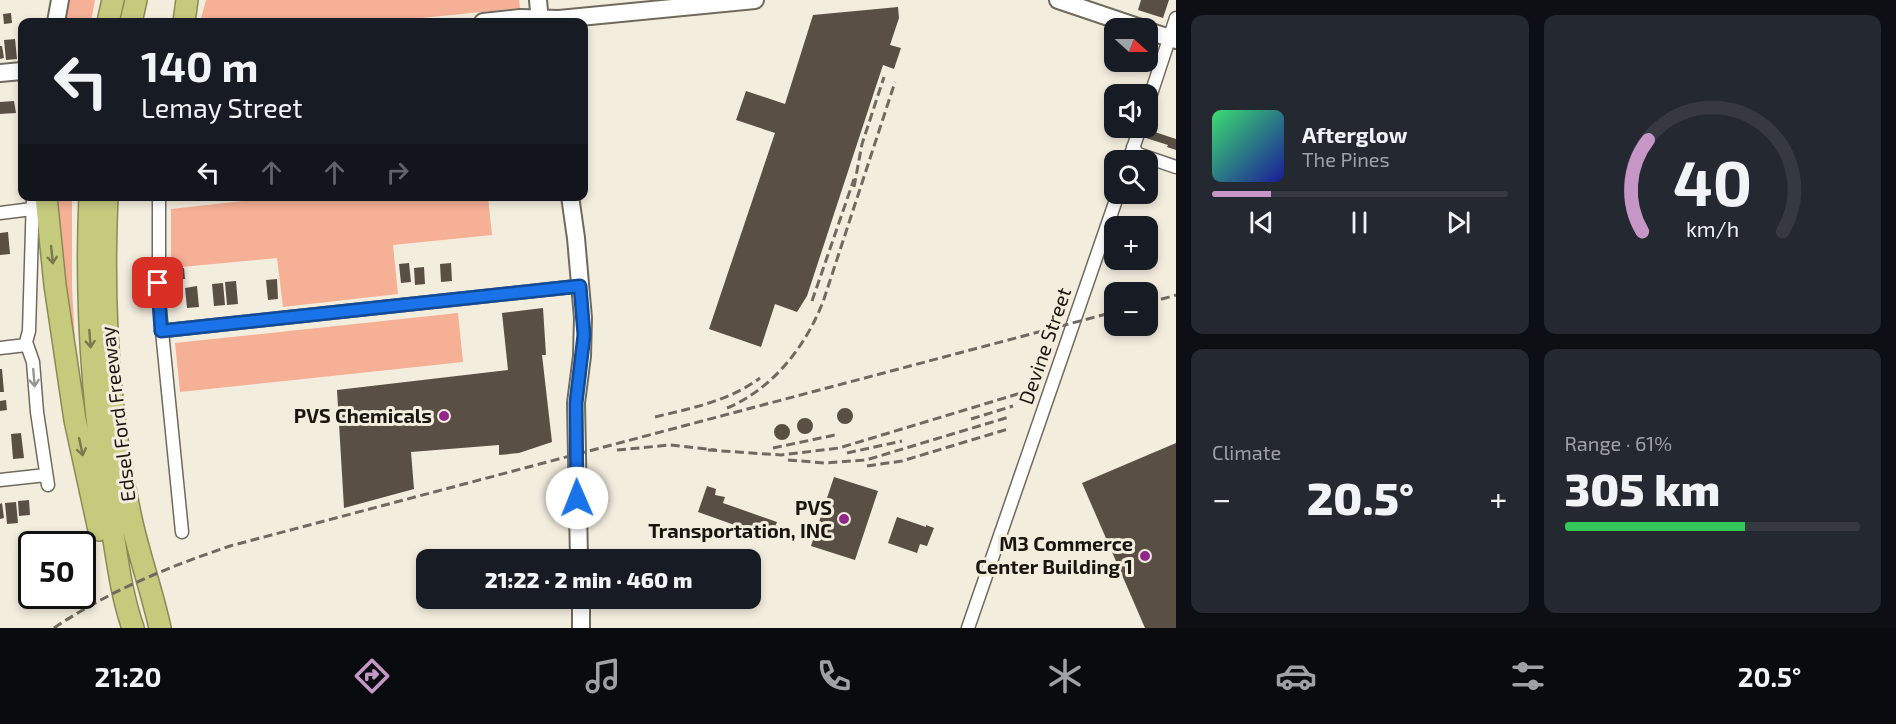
<!DOCTYPE html>
<html lang="en">
<head>
<meta charset="utf-8">
<style>
  :root { --surface:#171b24; --page:#242831; --text:#f1f3f6; --muted:#9ea1a6; --line:#363941; --accent:#c697c6 }
  body { margin:0; font-family:"Exo 2",sans-serif; background:var(--page); color:var(--text); height:100vh; display:flex; flex-direction:column; font-size:22px; white-space:nowrap }
  * { box-sizing:border-box; margin:0 }
  p { font-size:20px; color:var(--muted) }
  .icon { flex:none; width:33px; height:33px; fill:none; stroke:currentColor; stroke-width:2; stroke-linecap:round; stroke-linejoin:round }
  .map { position:relative; flex:1; overflow:hidden }
  .details { display:flex; flex-direction:column; gap:15px; padding:15px; background:#0d0f14; width:720px }
  .details>* { flex:none }
  .guide { position:absolute; left:18px; top:18px; width:570px; height:183px; border-radius:12px; box-shadow:0 3px 9px #0003; background:#171b24; color:var(--text); overflow:hidden }
  .needle { width:39px; rotate:111deg }
  .buttons { position:absolute; left:1104px; top:18px; display:grid; gap:12px }
  .buttons a { display:grid; place-items:center; width:54px; height:54px; border-radius:12px; background:var(--surface); box-shadow:0 3px 9px #0003; font-size:30px }
  .speed { position:absolute; left:18px; top:531px; display:flex; gap:12px; font-size:30px; font-weight:700; text-align:center }
  .speed>* { display:grid; place-content:center; width:78px; height:78px; border-radius:50%; background:var(--surface); box-shadow:0 3px 9px #0003; line-height:1 }
  .speed .limit { border:3px solid #111; border-radius:9px; background:#fff; color:#111 }
  .pin { position:absolute; display:grid; place-items:center; width:51px; height:51px; color:#fff; margin:-26px; border-radius:12px; box-shadow:0 3px 9px #0006 }
  .me { position:absolute; width:66px; margin:-33px; rotate:359deg; stroke-linejoin:round; filter:drop-shadow(0 0 4px #0008) }
  .turn { display:flex; align-items:center; gap:21px; height:126px; padding:0 24px; font-size:27px }
  .turn .icon { width:78px; height:78px; stroke-width:2.5 }
  .turn b { display:block; font-size:42px; line-height:51px }
  .lanes { display:flex; align-items:center; height:57px; padding:0 24px; background:#0003; justify-content:center; gap:30px; direction:ltr }
  .lanes .off { opacity:.35 }
  .big { font-size:45px; font-weight:800; line-height:1.1 }
  .details .widget { flex:1; display:flex; flex-direction:column; justify-content:center; gap:9px; min-width:0; padding:0 21px; border-radius:12px; background:var(--page) }
  .details .dial { align-items:center; gap:0 }
  .dial svg { height:156px; overflow:visible; fill:none; stroke:var(--line); stroke-width:7; stroke-linecap:round; text-anchor:middle }
  .dial text { fill:var(--text); stroke:none }
  .song { display:flex; align-items:center; gap:18px }
  .cover { width:72px; height:72px; border-radius:9px; background:linear-gradient(135deg,hsl(140 70% 55%),hsl(240 70% 35%)) }
  .played { height:6px; border-radius:3px; background:linear-gradient(90deg,var(--accent) 20%,var(--line) 20%) }
  .keys { display:flex; justify-content:space-around; direction:ltr }
  .heat { display:flex; justify-content:space-between; align-items:center; font-size:33px; direction:ltr }
  .charge { height:9px; border-radius:4px; background:linear-gradient(90deg,#34c759 61%,var(--line) 0) }
  .details .tiles { flex:1; display:grid; gap:15px; grid-template-columns:repeat(2,1fr) }
  .trip { position:absolute; left:416px; top:549px; width:345px; height:60px; border-radius:12px; background:var(--surface); box-shadow:0 3px 9px #0003; font-weight:800; line-height:60px; text-align:center }
  .tabs { display:flex; height:96px; justify-content:space-around; align-items:center; background:#090b0e; color:var(--muted) }
  .tabs .icon { width:42px; height:42px }
  .tabs .active { color:var(--accent) }
  .tabs b { font-size:27px; color:var(--text) }
  main { display:flex; flex:1; min-height:0 }
  .map>svg:first-child { display:block }
  .green { fill:#f6b095 }
  .building { fill:#594f45 }
  .lines { fill:none; stroke-linecap:round; stroke-linejoin:round }
  .street-casing { stroke:#6f6a5d; stroke-width:15 }
  .secondary-casing { stroke:#6f6a5d; stroke-width:20 }
  .highway-casing { stroke:#898b57; stroke-width:24 }
  .street { stroke:#fff; stroke-width:12 }
  .secondary { stroke:#fff; stroke-width:16 }
  .highway { stroke:#c5ca7d; stroke-width:21 }
  .rail { stroke:#6f6a61; stroke-width:3; stroke-dasharray:9 4.5; stroke-linecap:butt }
  .oneway { stroke:#78794c }
  .oneway2 { stroke:#989694 }
  .route-casing { stroke:#114b97; stroke-width:15 }
  .route { stroke:#1a73e8; stroke-width:10 }
  .poi-dot { fill:#91278b; stroke:#f3edde; stroke-width:2 }
  .labels { text-anchor:middle; stroke-width:6; stroke-linejoin:round; paint-order:stroke }
  .street-label { font-size:20px; fill:#191611; stroke:#f3edde }
  .poi-label { font-size:20px; font-weight:bold; fill:#191611; stroke:#f3edde; text-anchor:end }
</style>
</head>
<body>
<main>
<div class="map">
<svg width="1176" height="628" viewBox="0 0 1176 628">
  <rect width="100%" height="100%" fill="#f3edde"/>
  <path class="green" d="M69 0H95L91 22H64Z
    M206 0H519L520 8 383 22H200Z
    M286 196 488 197 492 235 393 245 398 294 283 307 277 258 171 268V209Z
    M53 197H72V287L78 396Z
    M458 313 463 362 180 392 175 343Z"/>
  <path class="building" d="M1141 0H1169L1163 18 1138 10Z
    M898 7 899 18 890 45 901 48 894 69 883 65 807 296 797 312 775 304 761 347 709 329 775 133 736 120 746 91 785 104 813 15Z
    M11 13 12 23 4 24 3 14Z
    M15 39 17 59 6 60 4 40Z
    M0 46H2L4 58 0 59Z
    M14 101 16 113 0 114V102Z
    M1149 130 1176 139V150L1167 147 1168 145 1146 138Z
    M8 232 10 254 0 255V233Z
    M409 263 411 282 401 283 399 264Z
    M451 263 452 281 441 282 440 264Z
    M424 267 425 284 415 285 414 268Z
    M184 268 185 279H175L174 269Z
    M277 279 278 299 268 300 266 280Z
    M236 281 238 304 227 305 225 282Z
    M223 283 225 305 214 306 212 284Z
    M197 286 199 307 187 308 185 288Z
    M543 308 546 355H542L552 442 519 453 499 455V445L411 452 414 489 344 508 337 390 508 370 502 313Z
    M0 369H2L4 392H0Z
    M6 400 7 410 0 411V401Z
    M837 416a8 8 0 1 1 16 0a8 8 0 1 1-16 0Z
    M797 426a8 8 0 1 1 16 0a8 8 0 1 1-16 0Z
    M774 432a8 8 0 1 1 16 0a8 8 0 1 1-16 0Z
    M21 433 24 458 13 459 11 434Z
    M1176 443V628H1145L1082 483Z
    M834 477 878 491 855 560 811 546Z
    M707 486 716 489 715 495 725 497 723 503 777 522 771 538 698 512Z
    M29 500 30 515 19 516 18 501Z
    M16 502 18 523 7 524 5 503Z
    M2 503 4 518 0 519V504Z
    M897 517 926 527V525L934 528 927 546 920 544 917 553 888 543Z"/>
  <g class="lines">
    <g class="street-casing">
      <path id="street" d="M1148 103 1176 18
        M1133 147 1138 154 1176 167
        M1129 160 1140 128
        M33 196 29 331 26 342 33 362 37 412 48 485
        M159 196V301L182 532
        M0 213 32 209
        M161 331 580 286
        M0 348 26 345
        M0 480 46 475
        M968 628 1118 194"/>
    </g>
    <g class="secondary-casing">
      <path id="secondary" d="M538 0 540 22
        M1058 0 1141 28
        M56 22 60 0
        M483 22 520 18 559 19 755 0
        M1148 31 1176 40
        M0 73 22 71
        M570 196 576 238 583 318 582 356 576 403 579 560
        M581 598V628"/>
    </g>
    <g class="highway-casing">
      <path id="highway" d="M108 22 113 0
        M131 22 136 0
        M184 22 187 0
        M46 196 55 285 75 420 99 530
        M90 196C85 306 93 413 111 521 117 557 121 594 133 628
        M107 196C102 306 108 416 132 523 140 558 152 592 160 628"/>
    </g>
    <use href="#street" class="street"/>
    <use href="#secondary" class="secondary"/>
    <use href="#highway" class="highway"/>
    <path class="rail" d="M854 187 862 144 884 77
      M812 301 854 179
      M1148 303 1176 295
      M727 408C773 389 807 345 824 299L895 82
      M655 417C692 408 729 401 760 378
      M971 419 1013 406
      M773 448 835 435
      M617 450 670 445 716 450
      M708 450 781 455 839 448 1021 393
      M847 453 902 441
      M788 460 825 463 866 460 1009 417
      M867 466 902 461 1008 429
      M54 628C109 591 168 567 230 546L1114 312"/>
  </g>
  <defs><path id="oneway-shaft" d="M-6 0H5M1.5-3L5.5 0L1.5 3" fill="none" stroke-width="1.6" stroke-linecap="round" stroke-linejoin="round" transform="scale(1.5)"/></defs>
  <g class="oneway">
    <use href="#oneway-shaft" transform="translate(52 255) rotate(84)"/>
    <use href="#oneway-shaft" transform="translate(90 339) rotate(86)"/>
    <use href="#oneway-shaft" transform="translate(81 447) rotate(78)"/>
  </g>
  <use class="oneway2" href="#oneway-shaft" transform="translate(34 378) rotate(85)"/>
  <g class="lines">
    <g class="route-casing">
      <path id="route" d="M158 283 161 331 580 286 584 335 576 403 577 498"/>
    </g>
    <use href="#route" class="route"/>
  </g>
  <g class="poi-dot">
    <circle cx="444" cy="416" r="6"/>
    <circle cx="844" cy="519" r="6"/>
    <circle cx="1145" cy="556" r="6"/>
  </g>
  <g class="labels">
    <g class="street-label">
      <text transform="translate(1045 346) rotate(-71)" y="7">Devine Street</text>
      <text transform="translate(118 414) rotate(-97)" y="7">Edsel Ford Freeway</text>
    </g>
    <g class="poi-label">
      <text x="432" y="423">PVS Chemicals</text>
      <text x="832" y="515">PVS<tspan x="832" dy="23">Transportation, INC</tspan></text>
      <text x="1133" y="551">M3 Commerce<tspan x="1133" dy="23">Center Building 1</tspan></text>
    </g>
  </g>
</svg>
<div class="buttons">
<a><svg class="needle" viewBox="-14 -14 28 28"><path d="M0-13l5 13h-10z" fill="#e53935"/><path d="M0 13l5-13h-10z" fill="#9ea1a6"/></svg></a>
<a><svg class="icon" aria-label="sound" viewBox="0 0 24 24"><path d="M4 9h4l5-4v14l-5-4H4zM17 9q2 3 0 6"/></svg></a>
<a><svg class="icon" aria-label="search" viewBox="0 0 24 24"><circle cx="10" cy="10" r="6"/><path d="M15 15l6 6"/></svg></a>
<a>+</a>
<a>−</a>
</div>
<div class="speed"><div class="limit">50</div></div>
<div class="pin" style="left:158px;top:283px;background:#d93025"><svg class="icon" aria-label="arrive" viewBox="0 0 24 24"><path d="M6 21V4h12l-3 4 3 4H6"/></svg></div>
<svg class="me" style="left:577px;top:498px" viewBox="-20 -20 40 40"><circle r="19" fill="#fff"/><path d="M0-13L10 11 0 6-10 11z" fill="#1a73e8"/></svg>
<div class="trip">21:22 · 2 min · 460 m</div>
<div class="guide">
<div class="turn"><svg class="icon" aria-label="left" viewBox="0 0 24 24"><path d="M17 20v-9H6M10 6l-5 5 5 5"/></svg><div><b>140 m</b>Lemay Street</div></div>
<div class="lanes"><svg class="icon" aria-label="left" viewBox="0 0 24 24"><path d="M17 20v-9H6M10 6l-5 5 5 5"/></svg><svg class="icon off" aria-label="ahead" viewBox="0 0 24 24"><path d="M12 20V5M6 11l6-6 6 6"/></svg><svg class="icon off" aria-label="ahead" viewBox="0 0 24 24"><path d="M12 20V5M6 11l6-6 6 6"/></svg><svg class="icon off" aria-label="right" viewBox="0 0 24 24"><path d="M7 20v-9h11M14 6l5 5-5 5"/></svg></div>
</div>
</div>
<section class="details">
<div class="tiles">
<div class="widget">
<div class="song"><i class="cover"></i><div><b>Afterglow</b><p>The Pines</p></div></div>
<div class="played"></div>
<div class="keys"><svg class="icon" aria-label="previous" viewBox="0 0 24 24"><path d="M18 5L8 12l10 7zM5 5v14"/></svg><svg class="icon" aria-label="pause" viewBox="0 0 24 24"><path d="M8 5v14M16 5v14"/></svg><svg class="icon" aria-label="next" viewBox="0 0 24 24"><path d="M6 5l10 7-10 7zM19 5v14"/></svg></div>
</div>
<div class="widget dial"><svg viewBox="0 0 100 80">
<path d="M14 69A42 42 0 1 1 86 69"/>
<path d="M14 69A42 42 0 0 1 17 22" stroke="#c697c6"/>
<text x="50" y="56" font-size="32" font-weight="700">40</text>
<text x="50" y="72" font-size="11">km/h</text>
</svg></div>
<div class="widget"><p>Climate</p>
<div class="heat"><a>−</a><b class="big">20.5°</b><a>+</a></div>
</div>
<div class="widget"><p>Range · 61%</p><b class="big">305 km</b><div class="charge"></div></div>
</div>
</section>
</main>
<nav class="tabs">
<b>21:20</b>
<svg class="icon active" aria-label="directions" viewBox="0 0 24 24"><path d="M12 3l9 9-9 9-9-9zM9 14v-3h6M13 9l2 2-2 2"/></svg>
<svg class="icon" aria-label="music" viewBox="0 0 24 24"><path d="M9 18V5l10-2v13"/><circle cx="6" cy="18" r="3"/><circle cx="16" cy="16" r="3"/></svg>
<svg class="icon" aria-label="phone" viewBox="0 0 24 24"><path d="M5 4h4l2 5-3 2q2 4 5 5l2-3 5 2v4C11 20 4 13 5 4z"/></svg>
<svg class="icon" aria-label="climate" viewBox="0 0 24 24"><path d="M12 3v18M4 7l16 10M4 17L20 7"/></svg>
<svg class="icon" aria-label="car" viewBox="0 0 24 24"><path d="M5 17H2v-5l4-1 3-4h7l3 4 3 1v5h-3M9 17h6M6 11h13"/><circle cx="7" cy="17" r="2"/><circle cx="17" cy="17" r="2"/></svg>
<svg class="icon" aria-label="filters" viewBox="0 0 24 24"><path d="M4 7h16M4 17h16"/><circle cx="9" cy="7" r="2"/><circle cx="15" cy="17" r="2"/></svg>
<b>20.5°</b>
</nav>
</body>
</html>
